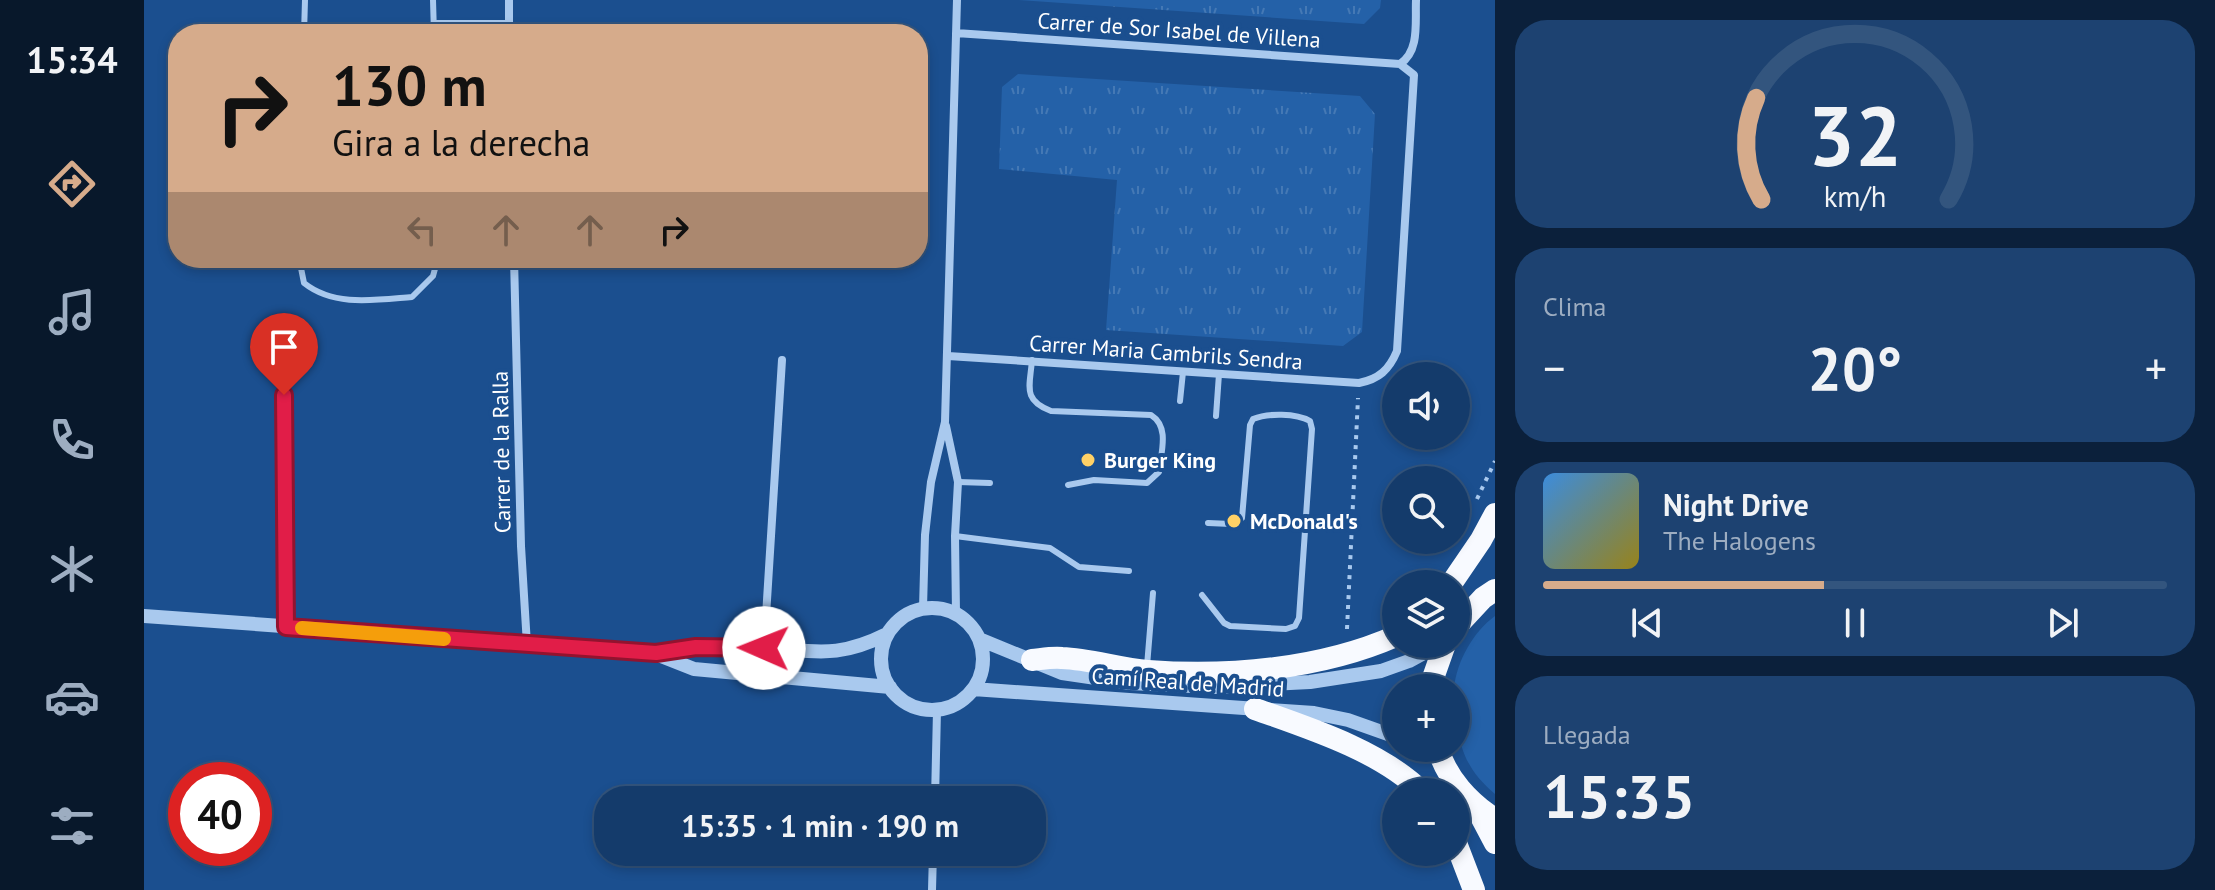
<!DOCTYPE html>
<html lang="es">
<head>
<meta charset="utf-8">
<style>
  :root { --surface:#143b6b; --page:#1d4271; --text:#f1f3f6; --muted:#9dadc1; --line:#33557e; --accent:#d6ab8b }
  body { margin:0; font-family:"PT Sans",sans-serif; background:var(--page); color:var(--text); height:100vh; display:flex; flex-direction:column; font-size:30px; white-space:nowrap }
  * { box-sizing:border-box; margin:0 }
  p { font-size:26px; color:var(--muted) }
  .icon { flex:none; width:44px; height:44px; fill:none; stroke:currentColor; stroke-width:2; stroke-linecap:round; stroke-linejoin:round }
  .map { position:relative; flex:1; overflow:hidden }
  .side { display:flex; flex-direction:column; gap:20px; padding:20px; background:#0b203b; width:720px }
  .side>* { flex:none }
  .banner { position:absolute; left:24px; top:24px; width:760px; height:244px; border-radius:32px; box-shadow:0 4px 12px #0003,0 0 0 2px var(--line); background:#d6ab8b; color:#111; overflow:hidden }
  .controls { position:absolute; left:1238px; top:362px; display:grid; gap:16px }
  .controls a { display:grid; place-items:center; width:88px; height:88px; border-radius:50%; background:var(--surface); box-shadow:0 4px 12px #0003,0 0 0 2px var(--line); font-size:40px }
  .speed { position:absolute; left:24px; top:762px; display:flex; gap:16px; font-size:40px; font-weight:700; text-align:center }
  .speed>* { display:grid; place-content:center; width:104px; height:104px; border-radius:50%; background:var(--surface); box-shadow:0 4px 12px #0003,0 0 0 2px var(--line); line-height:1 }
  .speed .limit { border:12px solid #d22; background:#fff; color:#111 }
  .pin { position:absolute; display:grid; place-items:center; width:68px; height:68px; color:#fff; margin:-82px -34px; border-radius:50% 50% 50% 0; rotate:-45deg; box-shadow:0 0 8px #0007 }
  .pin .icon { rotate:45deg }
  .me { position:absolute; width:88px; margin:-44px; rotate:271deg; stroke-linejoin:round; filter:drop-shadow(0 0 6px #0008) }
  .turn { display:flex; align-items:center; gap:28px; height:168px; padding:0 32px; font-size:36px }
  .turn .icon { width:104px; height:104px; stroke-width:2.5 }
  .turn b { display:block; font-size:56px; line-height:68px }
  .lanes { display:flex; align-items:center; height:76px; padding:0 32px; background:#0003; justify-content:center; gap:40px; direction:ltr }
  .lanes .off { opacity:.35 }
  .big { font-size:60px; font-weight:600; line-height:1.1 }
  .side .widget { flex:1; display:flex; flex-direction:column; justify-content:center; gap:12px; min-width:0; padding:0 28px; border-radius:32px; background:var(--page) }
  .side .dial { align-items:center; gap:0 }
  .dial svg { height:208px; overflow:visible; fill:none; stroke:var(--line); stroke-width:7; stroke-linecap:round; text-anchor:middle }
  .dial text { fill:var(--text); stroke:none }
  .song { display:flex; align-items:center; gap:24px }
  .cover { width:96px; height:96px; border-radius:12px; background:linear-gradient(135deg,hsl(210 70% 55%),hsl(50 70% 35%)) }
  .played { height:8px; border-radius:4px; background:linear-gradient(90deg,var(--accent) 45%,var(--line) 45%) }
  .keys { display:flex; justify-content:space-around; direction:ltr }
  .heat { display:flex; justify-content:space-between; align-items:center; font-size:44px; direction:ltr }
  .trip { position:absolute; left:450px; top:786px; width:452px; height:80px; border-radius:32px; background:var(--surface); box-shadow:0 4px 12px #0003,0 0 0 2px var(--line); font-weight:600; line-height:80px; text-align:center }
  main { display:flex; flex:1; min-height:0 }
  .dock { display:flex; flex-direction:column; width:144px; justify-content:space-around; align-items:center; background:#08182b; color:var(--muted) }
  .dock .icon { width:56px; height:56px }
  .dock .active { color:var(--accent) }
  .dock b { font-size:36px; color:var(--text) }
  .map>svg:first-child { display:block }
  .grass { fill:url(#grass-tufts) }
  .garden { fill:#2461a8 }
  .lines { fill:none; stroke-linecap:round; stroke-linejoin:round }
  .path { stroke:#a9c9ee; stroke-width:4; stroke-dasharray:4 6; stroke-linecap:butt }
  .service { stroke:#a9c9ee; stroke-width:6 }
  .minor { stroke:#a9c9ee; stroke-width:8 }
  .tertiary { stroke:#a9c9ee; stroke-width:14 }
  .trunk { stroke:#f8faff; stroke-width:22 }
  .route-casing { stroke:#92132f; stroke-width:20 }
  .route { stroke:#e11d48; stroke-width:14 }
  .slow { stroke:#f59e0b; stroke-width:14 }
  .poi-dot { fill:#ffd166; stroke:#1b4f8f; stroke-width:3 }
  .labels { text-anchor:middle; stroke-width:8; stroke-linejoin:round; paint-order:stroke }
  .street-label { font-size:22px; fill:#fff; stroke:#1b4f8f }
  .poi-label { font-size:22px; font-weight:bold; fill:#fff; stroke:#1b4f8f; text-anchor:start }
</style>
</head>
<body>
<main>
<nav class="dock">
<b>15:34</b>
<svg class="icon active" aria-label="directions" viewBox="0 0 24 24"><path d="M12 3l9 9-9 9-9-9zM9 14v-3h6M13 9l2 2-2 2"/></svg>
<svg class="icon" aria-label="music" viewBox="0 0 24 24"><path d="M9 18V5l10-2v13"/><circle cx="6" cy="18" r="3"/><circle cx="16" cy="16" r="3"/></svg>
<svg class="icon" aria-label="phone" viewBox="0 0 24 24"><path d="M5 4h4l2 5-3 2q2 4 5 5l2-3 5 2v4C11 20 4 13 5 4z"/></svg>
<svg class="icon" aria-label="climate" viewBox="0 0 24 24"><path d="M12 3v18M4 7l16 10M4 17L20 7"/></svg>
<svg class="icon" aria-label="car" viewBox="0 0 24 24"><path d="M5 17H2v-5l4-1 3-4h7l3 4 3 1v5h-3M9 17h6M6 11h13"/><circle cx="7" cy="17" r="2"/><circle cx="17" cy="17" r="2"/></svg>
<svg class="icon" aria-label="filters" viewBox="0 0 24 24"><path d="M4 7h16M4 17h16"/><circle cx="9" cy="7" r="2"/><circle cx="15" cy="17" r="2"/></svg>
</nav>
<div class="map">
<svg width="1351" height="890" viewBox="0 0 1351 890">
  <defs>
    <pattern id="grass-tufts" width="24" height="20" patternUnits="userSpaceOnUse" patternTransform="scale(2)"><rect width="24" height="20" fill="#2461a8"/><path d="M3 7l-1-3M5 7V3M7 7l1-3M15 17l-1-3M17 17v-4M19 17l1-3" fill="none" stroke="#4579b5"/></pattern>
  </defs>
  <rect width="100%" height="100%" fill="#1b4f8f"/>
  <path class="grass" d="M875 0H1237L1236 8 1220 24Z
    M874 74 1216 96 1231 114 1218 332 1199 346 962 330 973 180 855 169 858 87Z"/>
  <path class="garden" d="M1351 616V794C1314 763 1312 733 1312 688H1310C1313 661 1329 632 1351 616Z"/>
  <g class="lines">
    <path class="path" d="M1333 499 1351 461
      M1203 629 1214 398"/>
    <path class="service" d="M289 0 290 34
      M290 23H365
      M160 34 161 0
      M155 258 160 283C190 307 231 300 268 297L289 276 294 258
      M140 337 142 627
      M888 360C886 386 878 400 907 411L1007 415C1026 427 1017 452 1015 472L1003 483 950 480 924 485
      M1036 401 1039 372
      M1072 416 1075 374
      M814 482 846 483
      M811 536 906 548 935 567 985 571
      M1058 595 1080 623 1086 626 1142 629 1151 626 1155 618 1168 429 1166 421C1152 413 1124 413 1109 419L1106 425 1098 518 1087 524 1064 523
      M1003 666 1009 593"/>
    <path class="minor" d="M365 0V34
      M1256 64C1276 51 1271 22 1272 0
      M370 258 377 546 383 645
      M804 356 1215 383C1235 379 1245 370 1253 351L1270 75 1256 64 812 33
      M802 426 814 482 811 536 812 614
      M779 608 781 535 787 482 801 422 813 0
      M620 648 638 360
      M791 800 793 710
      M788 890 789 852"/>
    <path class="tertiary" d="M737 659a51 51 0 1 1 102 0a51 51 0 1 1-102 0Z
      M0 616 512 653C547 648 581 647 616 648 670 650 691 660 743 634
      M835 639 918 673 986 683 1070 687 1166 682 1237 671 1265 661 1296 644
      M512 654 550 669 746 687
      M829 689 1170 713 1204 720 1252 737"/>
    <path class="trunk" d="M1307 584 1337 540 1351 514
      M1312 627 1339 598 1351 590
      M888 660C898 659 908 657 918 658 947 659 975 669 1004 671 1085 677 1177 669 1252 636
      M1289 688V678L1301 644
      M1111 709C1165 728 1237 751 1278 792
      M1294 748C1302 778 1326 803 1351 819
      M1333 809 1351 843
      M1312 843 1330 890"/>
  </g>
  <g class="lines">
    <g class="route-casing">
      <path id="route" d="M140 395 142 627 512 653 552 647 620 648"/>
    </g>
    <use href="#route" class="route"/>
    <path class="slow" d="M158 628 300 639"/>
  </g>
  <g class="poi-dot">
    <circle cx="944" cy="460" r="8"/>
    <circle cx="1090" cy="521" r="8"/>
  </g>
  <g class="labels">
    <g class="street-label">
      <text transform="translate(1035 30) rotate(4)" y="8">Carrer de Sor Isabel de Villena</text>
      <text transform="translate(1022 352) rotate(4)" y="8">Carrer Maria Cambrils Sendra</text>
      <text transform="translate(357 452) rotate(-91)" y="8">Carrer de la Ralla</text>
      <text transform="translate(1044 682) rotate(4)" y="8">Camí Real de Madrid</text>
    </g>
    <g class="poi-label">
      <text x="960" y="468">Burger King</text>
      <text x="1106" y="529">McDonald's</text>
    </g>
  </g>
</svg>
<div class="controls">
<a><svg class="icon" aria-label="sound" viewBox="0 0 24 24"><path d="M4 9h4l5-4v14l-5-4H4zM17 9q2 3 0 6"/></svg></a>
<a><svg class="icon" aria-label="search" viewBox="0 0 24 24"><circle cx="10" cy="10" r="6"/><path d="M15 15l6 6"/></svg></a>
<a><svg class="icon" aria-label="layers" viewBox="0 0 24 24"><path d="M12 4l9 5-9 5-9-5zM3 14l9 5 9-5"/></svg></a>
<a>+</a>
<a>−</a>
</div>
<div class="speed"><div class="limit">40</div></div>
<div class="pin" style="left:140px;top:395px;background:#d93025"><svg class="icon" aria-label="arrive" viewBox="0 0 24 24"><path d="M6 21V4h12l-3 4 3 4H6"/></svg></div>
<svg class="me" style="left:620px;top:648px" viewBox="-20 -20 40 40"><circle r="19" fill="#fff"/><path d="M0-13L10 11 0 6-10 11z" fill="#e11d48"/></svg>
<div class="trip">15:35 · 1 min · 190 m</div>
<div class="banner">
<div class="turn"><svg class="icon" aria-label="right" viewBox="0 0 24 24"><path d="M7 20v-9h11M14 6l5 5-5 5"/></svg><div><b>130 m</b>Gira a la derecha</div></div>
<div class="lanes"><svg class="icon off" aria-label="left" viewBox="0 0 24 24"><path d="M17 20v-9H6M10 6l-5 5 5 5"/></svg><svg class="icon off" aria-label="ahead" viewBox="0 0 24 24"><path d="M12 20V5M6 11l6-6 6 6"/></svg><svg class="icon off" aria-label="ahead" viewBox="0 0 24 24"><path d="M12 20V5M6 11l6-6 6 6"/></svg><svg class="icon" aria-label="right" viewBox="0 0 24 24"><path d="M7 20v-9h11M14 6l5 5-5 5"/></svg></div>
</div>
</div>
<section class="side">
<div class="widget dial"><svg viewBox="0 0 100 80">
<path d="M14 69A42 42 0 1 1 86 69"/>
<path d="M14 69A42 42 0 0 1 12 30" stroke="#d6ab8b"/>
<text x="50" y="56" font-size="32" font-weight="700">32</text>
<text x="50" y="72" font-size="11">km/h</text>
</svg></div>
<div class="widget"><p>Clima</p>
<div class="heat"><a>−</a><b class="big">20°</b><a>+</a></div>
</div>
<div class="widget">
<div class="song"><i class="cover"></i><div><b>Night Drive</b><p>The Halogens</p></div></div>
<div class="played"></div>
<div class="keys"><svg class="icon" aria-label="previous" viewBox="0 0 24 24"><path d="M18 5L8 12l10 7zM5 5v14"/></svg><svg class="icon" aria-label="pause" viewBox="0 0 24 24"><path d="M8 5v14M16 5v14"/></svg><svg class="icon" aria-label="next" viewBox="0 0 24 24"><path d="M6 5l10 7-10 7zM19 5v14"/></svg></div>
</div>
<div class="widget"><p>Llegada</p><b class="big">15:35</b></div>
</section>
</main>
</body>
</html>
